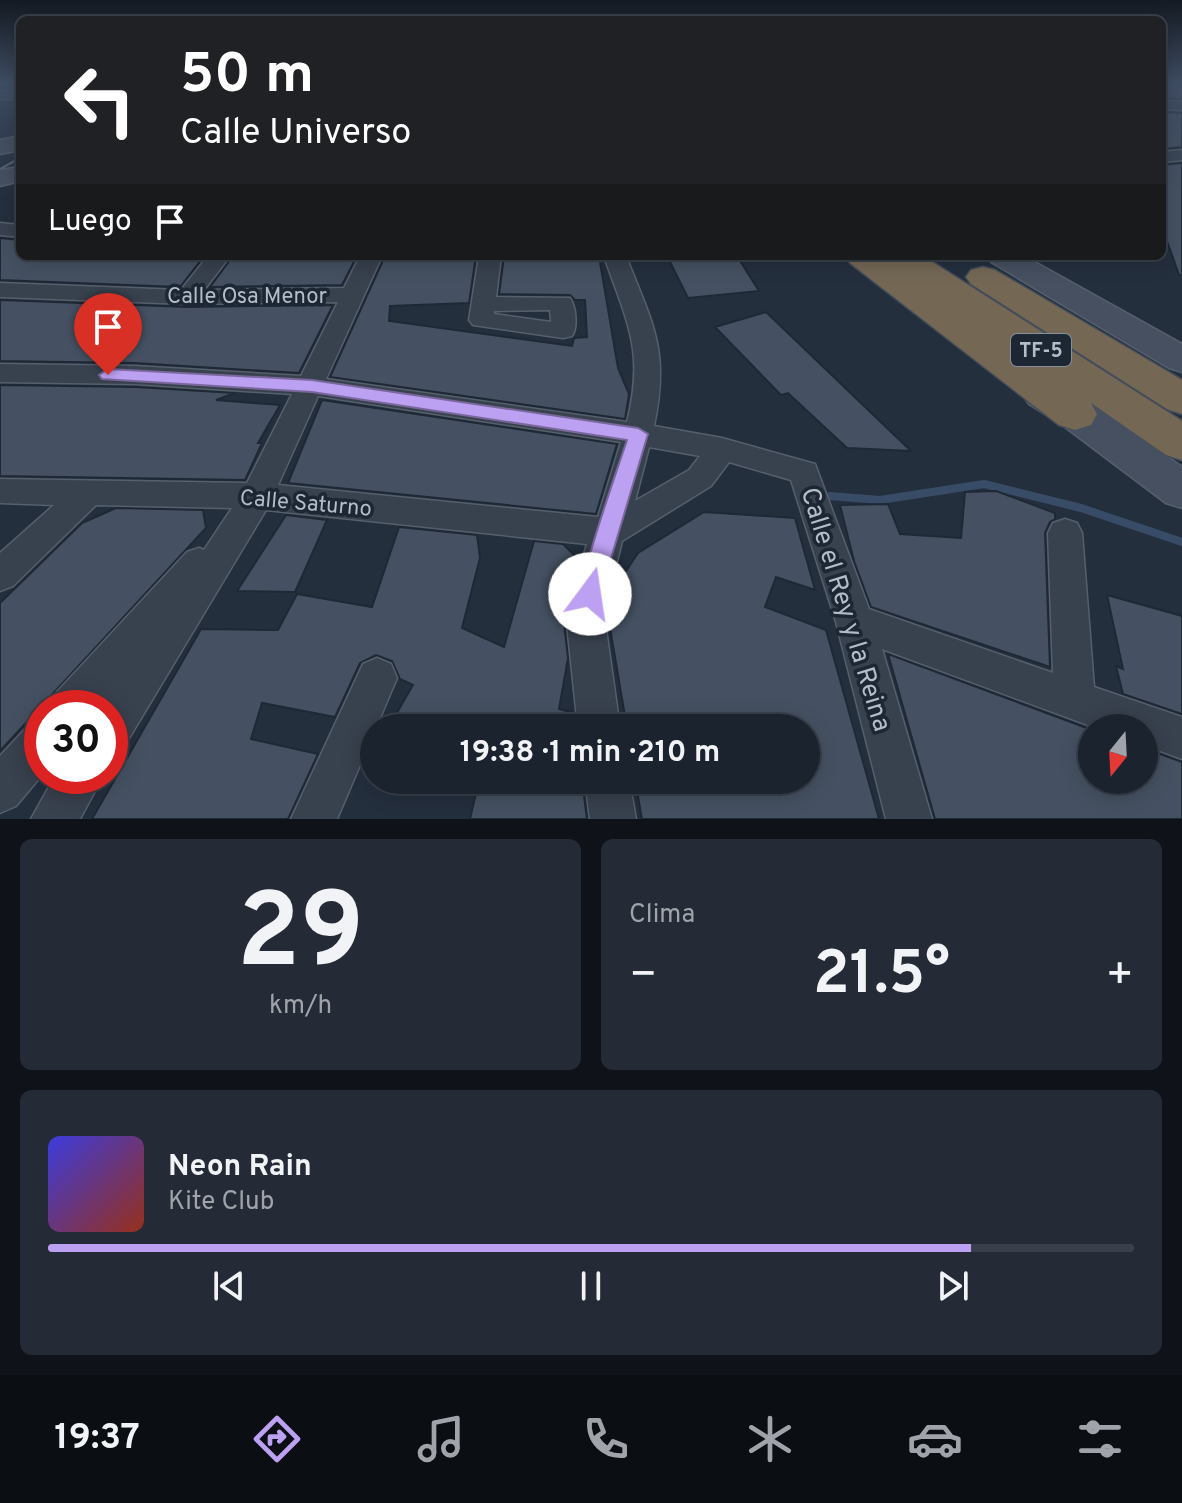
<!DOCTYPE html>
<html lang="es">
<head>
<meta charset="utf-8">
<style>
  :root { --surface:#1b232e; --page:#242b36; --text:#f1f3f6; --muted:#a0a4aa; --line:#39404a; --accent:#bca0f2 }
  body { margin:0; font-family:Overpass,sans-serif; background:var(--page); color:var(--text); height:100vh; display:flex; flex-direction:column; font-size:30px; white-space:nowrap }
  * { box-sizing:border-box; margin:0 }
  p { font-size:26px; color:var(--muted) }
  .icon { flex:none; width:44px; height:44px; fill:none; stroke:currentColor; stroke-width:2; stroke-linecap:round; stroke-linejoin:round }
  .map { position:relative; height:819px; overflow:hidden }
  .panel { display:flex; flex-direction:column; gap:20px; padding:20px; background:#0f1319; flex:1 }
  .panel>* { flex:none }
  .top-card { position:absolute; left:16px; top:16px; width:1150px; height:244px; border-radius:12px; box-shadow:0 4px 20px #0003,0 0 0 2px var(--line); background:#202124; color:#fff; overflow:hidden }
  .needle { width:52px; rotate:198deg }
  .tools { position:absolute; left:1078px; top:714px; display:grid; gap:16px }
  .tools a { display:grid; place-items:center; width:80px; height:80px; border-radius:50%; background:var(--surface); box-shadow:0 4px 20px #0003,0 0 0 2px var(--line); font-size:40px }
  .speed { position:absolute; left:24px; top:690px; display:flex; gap:16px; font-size:40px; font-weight:700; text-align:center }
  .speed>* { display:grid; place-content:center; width:104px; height:104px; border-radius:50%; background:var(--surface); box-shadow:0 4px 20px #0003,0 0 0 2px var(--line); line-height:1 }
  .speed .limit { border:12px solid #d22; background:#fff; color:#111 }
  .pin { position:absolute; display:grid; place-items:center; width:68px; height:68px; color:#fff; margin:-82px -34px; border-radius:50% 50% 50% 0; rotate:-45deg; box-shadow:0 0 8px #0007 }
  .pin .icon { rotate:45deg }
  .me { position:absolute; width:88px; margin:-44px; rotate:14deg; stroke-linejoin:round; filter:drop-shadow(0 0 6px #0008) }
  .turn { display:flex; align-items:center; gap:28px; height:168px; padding:0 32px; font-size:36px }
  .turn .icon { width:104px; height:104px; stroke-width:2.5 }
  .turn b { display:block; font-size:56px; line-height:68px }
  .then { display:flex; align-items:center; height:76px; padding:0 32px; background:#0003; gap:16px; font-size:30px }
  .big { font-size:60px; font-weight:700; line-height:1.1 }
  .panel .widget { flex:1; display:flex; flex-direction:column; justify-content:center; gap:12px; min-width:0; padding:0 28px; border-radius:12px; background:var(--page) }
  .panel .dial { align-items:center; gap:0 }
  .dial b { font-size:104px; line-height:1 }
  .song { display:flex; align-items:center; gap:24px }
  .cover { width:96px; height:96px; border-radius:12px; background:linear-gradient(135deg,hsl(240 70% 55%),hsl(10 70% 35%)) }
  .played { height:8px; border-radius:4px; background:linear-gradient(90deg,var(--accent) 85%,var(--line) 85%) }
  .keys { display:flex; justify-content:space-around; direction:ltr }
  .heat { display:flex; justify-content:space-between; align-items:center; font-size:44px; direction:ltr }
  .panel .tiles { flex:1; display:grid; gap:20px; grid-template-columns:1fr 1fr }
  .widget:last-child { grid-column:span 2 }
  .trip { position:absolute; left:360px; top:714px; width:460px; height:80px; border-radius:40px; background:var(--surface); box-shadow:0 4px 20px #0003,0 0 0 2px var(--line); font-weight:700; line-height:80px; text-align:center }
  .tabs { display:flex; height:128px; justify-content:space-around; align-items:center; background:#0b0e12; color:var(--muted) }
  .tabs .icon { width:56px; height:56px }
  .tabs .current { color:var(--accent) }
  .tabs b { font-size:36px; color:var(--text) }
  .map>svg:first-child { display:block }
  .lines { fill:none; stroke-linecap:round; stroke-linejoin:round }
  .stream { stroke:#394c67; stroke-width:8 }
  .building { fill:#455162; stroke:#1f2835; stroke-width:2 }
  .street-casing { stroke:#565f6c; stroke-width:3 }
  .secondary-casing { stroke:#565f6c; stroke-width:3 }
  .highway-casing { stroke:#434c59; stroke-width:3 }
  .street { fill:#38414e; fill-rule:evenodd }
  .secondary { fill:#465061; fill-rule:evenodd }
  .highway { fill:#746855; fill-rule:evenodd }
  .tram { stroke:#5a6575; stroke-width:2 }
  .route { fill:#bca0f2; stroke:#7a689d; stroke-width:2 }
  .labels { text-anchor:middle; stroke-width:7; stroke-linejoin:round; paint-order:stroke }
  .shield { fill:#1d2633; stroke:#878f9c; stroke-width:2 }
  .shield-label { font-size:20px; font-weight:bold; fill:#b4bcc9 }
  .street-label { font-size:22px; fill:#b4bcc9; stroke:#1d2633 }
  .near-street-label { font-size:26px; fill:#b4bcc9; stroke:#1d2633 }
</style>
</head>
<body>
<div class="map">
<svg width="1182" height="819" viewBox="0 0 1182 819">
  <rect width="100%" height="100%" fill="#242f3e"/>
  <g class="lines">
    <path class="stream" d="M830 496 880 500 984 484 1081 508 1182 542"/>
  </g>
  <path class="building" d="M1162 82H1182V99L1162 98Z
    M1162 112 1182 113V147L1162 149Z
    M1182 163V275H1179L1162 227V165Z
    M0 238 20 240V256H204L180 287 0 280Z
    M233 256H357L342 285 210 287Z
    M385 256H476L469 303 390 306 389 321 572 346 574 338 587 337 585 300H575L570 295 499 294 504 256H599L618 368 629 394 625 419 330 377Z
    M667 256H737L759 291 688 298Z
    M0 300 187 307 333 305 299 373 135 363 0 361Z
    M766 312 911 451 847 448 788 393 781 395 715 327Z
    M0 385 135 387 235 393 216 400 280 405 258 443H262L245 480 0 476Z
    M322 400 617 444 596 514 288 483Z
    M996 491 1055 513V519L1050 522 1045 533 1050 667 871 607 854 561 840 505 888 504 900 534 961 538 965 492Z
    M116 508 203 510 206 528 0 751V603L82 523Z
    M704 512 795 518 815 590 776 577 765 607 826 630 879 819H642L635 780H806V728H627L608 616 620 580 638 553Z
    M286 515 327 520 295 592 237 591Z
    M399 527 477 535 480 558 462 628 504 647 534 541 563 544 579 560 563 614 568 658 559 709 573 713 575 728H388L413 685 400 679 392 661 376 655 360 663 335 717 262 703 251 739 318 754 288 819H92L201 629 278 630 297 594 372 607Z
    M1107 595 1182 616V714L1123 694 1116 666 1123 669Z
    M888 654 1092 730V780H1144V748L1182 762V819H935Z
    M479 780H582L587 819H470Z"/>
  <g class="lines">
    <g class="street-casing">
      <path id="street" d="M0 91H20V99H0Z
        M1162 101 1182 102V110L1162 109Z
        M1182 150V160L1162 162V152Z
        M0 223 20 225V237L0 235Z
        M208 256H230L204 290 344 288 360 256H382L326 379 627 422C645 350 627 323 604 256H626C653 325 670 350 654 426L722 438 815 464 869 609 1053 673 1048 533 1053 523 1065 519 1077 523 1082 533 1094 687 1182 717V759L1144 745V728H1096L882 649 932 819H886L836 622 791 480 729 462 711 486 622 541 604 615 620 728H578L566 615 587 544 266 510 125 745 110 751V708H100L105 699 98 708H50L56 693 187 552 199 548 204 550 232 508 96 505 13 586 0 591V553L54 505 0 503V479L247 483 292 394 135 384 0 382V364L135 366 301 376 338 302 187 304 0 297V283L181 290ZM318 396 621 442 598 517 278 485ZM649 447 700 456 689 470 635 501Z
        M479 256H501L496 297 570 298C576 307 578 327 572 336L563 338 473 325 469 320ZM550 310 551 322 494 314V311Z
        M377 658 391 664 397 678 337 819H291L363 664Z
        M42 721V775L16 806 0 813V756L27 727Z
        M55 776H103L80 819H31Z
        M585 780H629L636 819H590Z"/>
    </g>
    <g class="secondary-casing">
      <path id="secondary" d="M20 136V150L0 154V140Z
        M20 167V181L0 186V170Z
        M987 256H1024L1182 344V372L1169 368 991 262Z
        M1043 382C1090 395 1141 439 1182 467V508L1166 503 1061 424 1029 404 1023 395 1029 386Z"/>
    </g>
    <g class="highway-casing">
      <path id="highway" d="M845 256H923L1182 421V460L1166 455 1091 403 1097 414 1091 425 1075 430 1059 425 850 263Z
        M983 267 995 270 1182 380V414L1167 409 971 284 966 277 971 270Z"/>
    </g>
    <use href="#street" class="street"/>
    <use href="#secondary" class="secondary"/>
    <use href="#highway" class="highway"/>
    <path class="tram" d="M0 169 20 158"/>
  </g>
  <linearGradient id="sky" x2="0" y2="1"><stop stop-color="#141a22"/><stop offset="0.42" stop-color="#3f4d63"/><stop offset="1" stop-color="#3f4d63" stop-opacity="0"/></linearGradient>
  <rect width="1182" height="197" fill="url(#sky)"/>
  <path class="route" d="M108 369 312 380 638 428 648 434 598 602 590 605 582 602C575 587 619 465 627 440L312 392 102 379 99 375Z"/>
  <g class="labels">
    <rect class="shield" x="1011" y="334" width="60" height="32" rx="6"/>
    <g class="shield-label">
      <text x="1041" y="357">TF-5</text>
    </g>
    <g class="street-label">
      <text x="247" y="303">Calle Osa Menor</text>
      <text transform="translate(306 502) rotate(5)" y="8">Calle Saturno</text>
    </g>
    <g class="near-street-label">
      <text transform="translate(847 609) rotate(73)" y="9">Calle el Rey y la Reina</text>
    </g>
  </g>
</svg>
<div class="tools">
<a><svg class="needle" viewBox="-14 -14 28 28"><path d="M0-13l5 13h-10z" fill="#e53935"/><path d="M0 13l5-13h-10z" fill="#a0a4aa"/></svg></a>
</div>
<div class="speed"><div class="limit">30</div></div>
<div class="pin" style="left:108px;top:375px;background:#d93025"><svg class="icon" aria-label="arrive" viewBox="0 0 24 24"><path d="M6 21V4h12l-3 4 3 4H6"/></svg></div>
<svg class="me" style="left:590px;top:594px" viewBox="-20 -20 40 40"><circle r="19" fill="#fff"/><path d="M0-13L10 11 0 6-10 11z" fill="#bca0f2"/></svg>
<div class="trip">19:38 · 1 min · 210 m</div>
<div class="top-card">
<div class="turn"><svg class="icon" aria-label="left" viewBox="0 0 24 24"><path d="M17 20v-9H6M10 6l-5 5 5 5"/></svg><div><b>50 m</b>Calle Universo</div></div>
<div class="then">Luego<svg class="icon" aria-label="arrive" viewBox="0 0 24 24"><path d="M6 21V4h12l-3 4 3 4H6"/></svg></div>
</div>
</div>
<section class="panel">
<div class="tiles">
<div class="widget dial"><b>29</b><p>km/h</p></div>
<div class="widget"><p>Clima</p>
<div class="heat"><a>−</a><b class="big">21.5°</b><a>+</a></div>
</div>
<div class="widget">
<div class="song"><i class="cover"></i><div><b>Neon Rain</b><p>Kite Club</p></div></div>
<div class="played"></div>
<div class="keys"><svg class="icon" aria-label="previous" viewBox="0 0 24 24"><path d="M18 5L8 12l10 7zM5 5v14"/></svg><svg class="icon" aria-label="pause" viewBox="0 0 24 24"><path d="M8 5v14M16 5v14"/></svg><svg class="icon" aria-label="next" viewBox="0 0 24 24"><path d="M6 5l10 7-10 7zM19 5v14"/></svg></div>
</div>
</div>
</section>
<nav class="tabs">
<b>19:37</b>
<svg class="icon current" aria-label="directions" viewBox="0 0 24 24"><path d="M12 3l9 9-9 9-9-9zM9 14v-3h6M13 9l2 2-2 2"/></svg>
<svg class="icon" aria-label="music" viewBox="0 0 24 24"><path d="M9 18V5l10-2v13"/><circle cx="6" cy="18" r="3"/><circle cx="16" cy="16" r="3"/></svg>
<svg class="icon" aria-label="phone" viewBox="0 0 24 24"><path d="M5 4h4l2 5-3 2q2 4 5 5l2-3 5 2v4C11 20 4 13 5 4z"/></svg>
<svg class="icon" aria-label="climate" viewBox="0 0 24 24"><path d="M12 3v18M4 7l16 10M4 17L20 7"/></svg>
<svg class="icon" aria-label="car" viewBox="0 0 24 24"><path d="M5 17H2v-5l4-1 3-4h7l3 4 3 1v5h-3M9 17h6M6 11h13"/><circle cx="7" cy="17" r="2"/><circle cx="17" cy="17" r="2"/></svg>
<svg class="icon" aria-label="filters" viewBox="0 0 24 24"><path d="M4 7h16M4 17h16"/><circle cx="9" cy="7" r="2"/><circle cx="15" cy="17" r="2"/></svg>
</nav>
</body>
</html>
